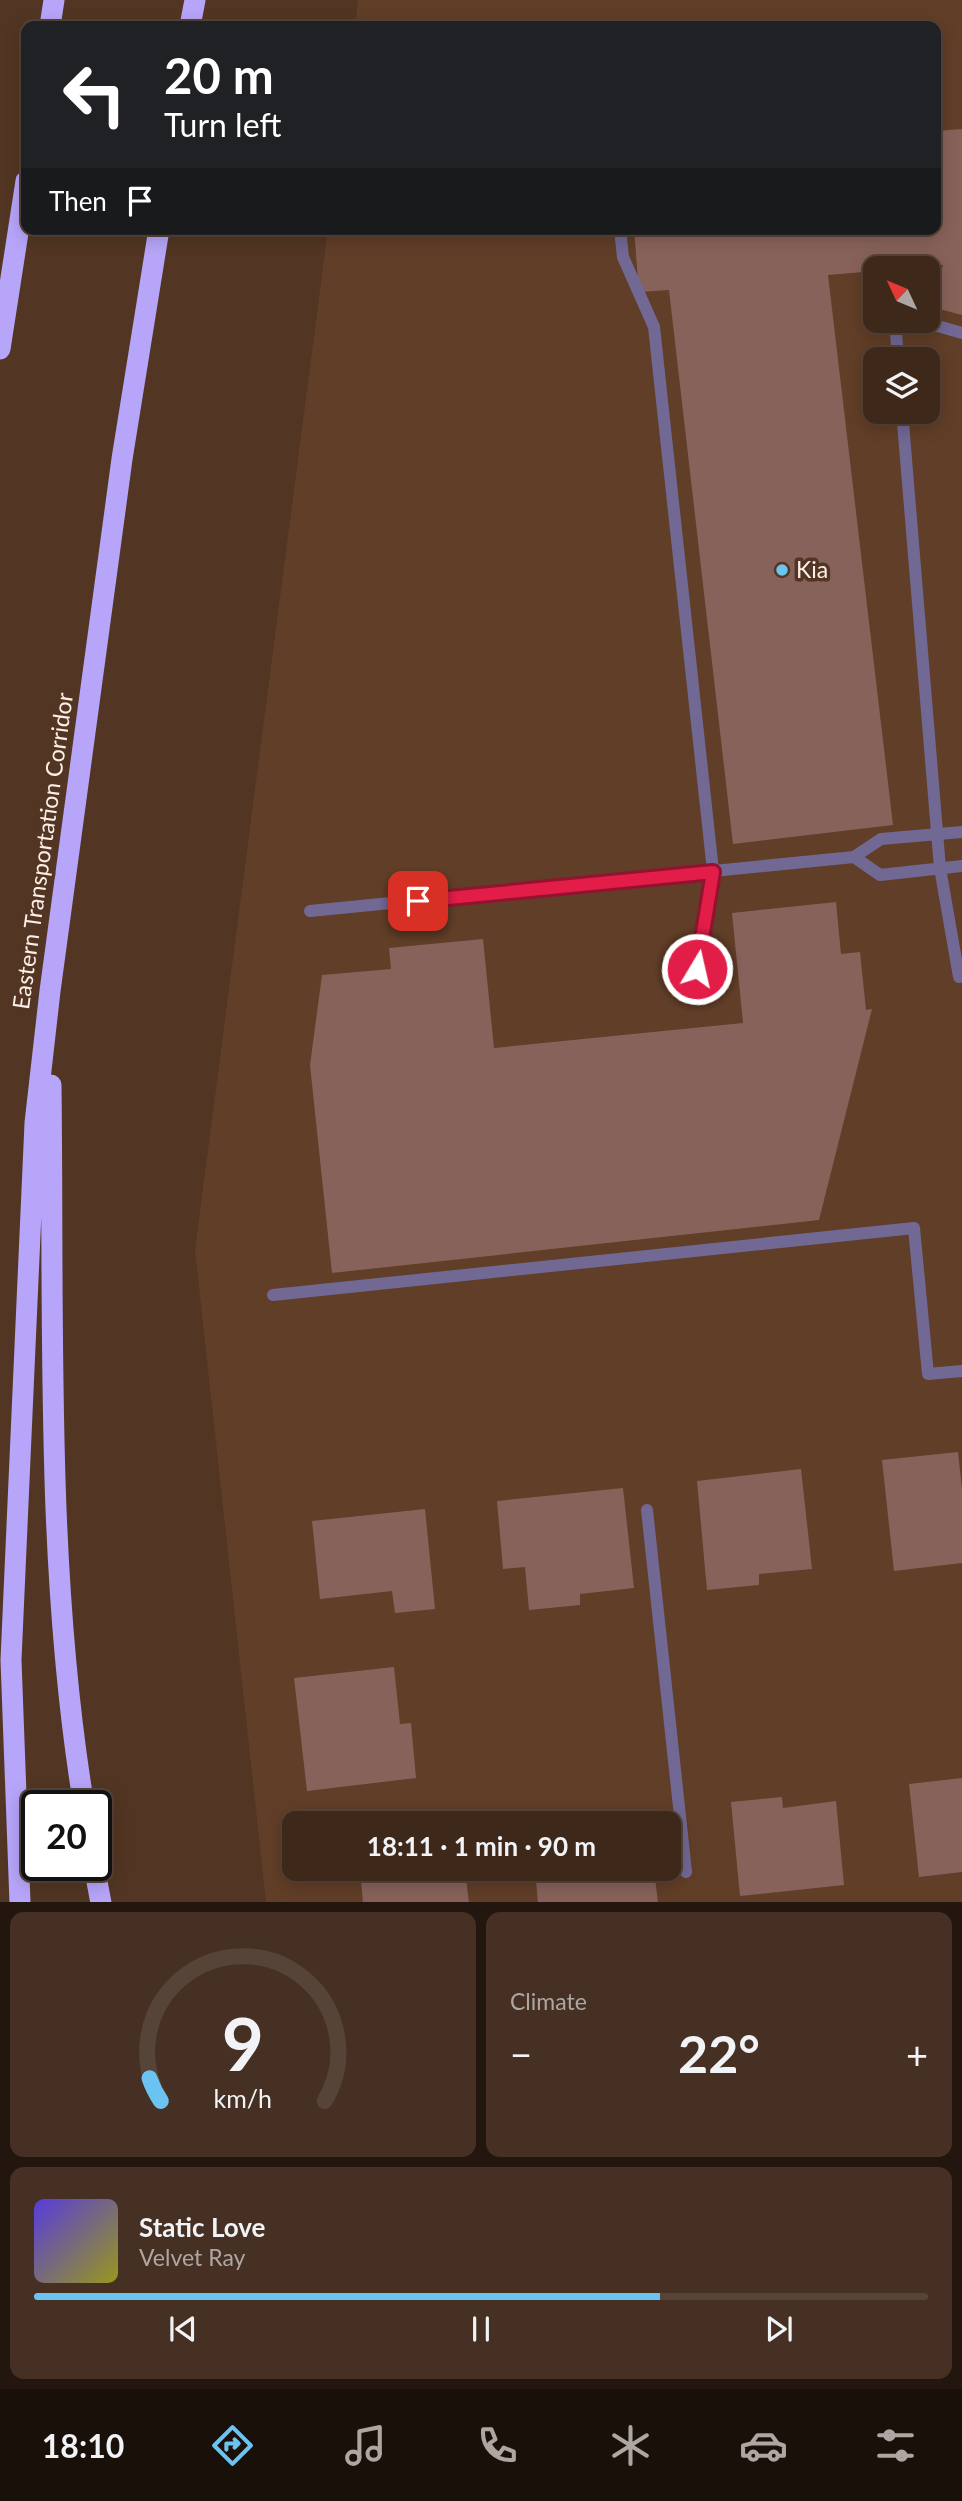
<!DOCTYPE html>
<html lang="en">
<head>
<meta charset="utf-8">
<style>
  :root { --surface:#3e281a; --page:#453023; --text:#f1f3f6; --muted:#ada6a2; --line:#574439; --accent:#6ac3f1 }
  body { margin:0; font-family:Lato,sans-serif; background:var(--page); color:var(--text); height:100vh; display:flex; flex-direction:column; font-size:26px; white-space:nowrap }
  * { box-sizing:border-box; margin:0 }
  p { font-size:23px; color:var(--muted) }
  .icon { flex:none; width:38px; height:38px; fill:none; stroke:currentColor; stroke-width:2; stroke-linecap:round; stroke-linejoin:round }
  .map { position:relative; height:1902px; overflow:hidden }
  .details { display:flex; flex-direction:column; gap:10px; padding:10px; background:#22160e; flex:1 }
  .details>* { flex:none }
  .banner { position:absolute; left:21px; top:21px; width:920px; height:214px; border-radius:14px; box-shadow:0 4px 18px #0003,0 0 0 2px var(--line); background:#202124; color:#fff; overflow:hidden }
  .needle { width:46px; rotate:314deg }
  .buttons { position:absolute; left:863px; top:256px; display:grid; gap:14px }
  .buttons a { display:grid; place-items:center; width:77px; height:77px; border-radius:14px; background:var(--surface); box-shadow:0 4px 18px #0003,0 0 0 2px var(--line); font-size:35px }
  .speed { position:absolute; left:21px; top:1790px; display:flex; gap:14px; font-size:35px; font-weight:700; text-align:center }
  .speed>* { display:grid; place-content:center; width:91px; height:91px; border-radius:50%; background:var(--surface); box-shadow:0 4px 18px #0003,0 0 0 2px var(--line); line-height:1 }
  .speed .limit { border:4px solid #111; border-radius:10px; background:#fff; color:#111 }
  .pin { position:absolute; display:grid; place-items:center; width:60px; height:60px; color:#fff; margin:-30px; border-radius:14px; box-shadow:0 4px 10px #0006 }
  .me { position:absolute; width:77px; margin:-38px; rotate:9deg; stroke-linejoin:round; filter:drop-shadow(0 0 5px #0008) }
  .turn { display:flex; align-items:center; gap:24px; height:147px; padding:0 28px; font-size:32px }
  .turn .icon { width:91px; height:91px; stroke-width:2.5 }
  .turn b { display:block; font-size:49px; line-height:60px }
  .then { display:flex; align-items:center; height:66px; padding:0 28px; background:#0003; gap:14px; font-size:26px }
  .big { font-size:52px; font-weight:700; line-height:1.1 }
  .details .tile { flex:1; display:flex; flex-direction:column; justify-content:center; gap:10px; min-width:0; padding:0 24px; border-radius:14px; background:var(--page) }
  .details .dial { align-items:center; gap:0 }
  .dial svg { height:182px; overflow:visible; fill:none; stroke:var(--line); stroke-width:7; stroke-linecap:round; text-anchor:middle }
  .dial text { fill:var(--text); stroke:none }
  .song { display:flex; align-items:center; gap:21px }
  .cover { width:84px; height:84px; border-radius:10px; background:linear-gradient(135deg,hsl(250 70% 55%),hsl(60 70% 35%)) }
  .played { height:7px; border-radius:4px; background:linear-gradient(90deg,var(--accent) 70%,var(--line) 70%) }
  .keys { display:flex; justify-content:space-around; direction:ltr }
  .heat { display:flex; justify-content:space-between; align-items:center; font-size:38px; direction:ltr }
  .details .tiles { flex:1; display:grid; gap:10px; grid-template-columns:1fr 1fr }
  .tile:last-child { grid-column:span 2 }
  .trip { position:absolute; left:282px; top:1811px; width:399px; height:70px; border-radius:14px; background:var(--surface); box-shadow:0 4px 18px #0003,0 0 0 2px var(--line); font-weight:700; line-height:70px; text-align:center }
  .tab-bar { display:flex; height:112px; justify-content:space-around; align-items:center; background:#19100a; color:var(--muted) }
  .tab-bar .icon { width:49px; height:49px }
  .tab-bar .selected { color:var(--accent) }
  .tab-bar b { font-size:32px; color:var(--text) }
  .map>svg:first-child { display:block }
  .built { fill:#613e27; fill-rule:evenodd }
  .building { fill:#87625a }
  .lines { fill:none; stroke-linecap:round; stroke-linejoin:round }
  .lane { stroke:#716894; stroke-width:12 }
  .highway { stroke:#b7a5f9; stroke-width:21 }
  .route-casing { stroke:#92132f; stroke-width:18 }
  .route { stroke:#e11d48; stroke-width:12 }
  .poi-dot { fill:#6ac3f1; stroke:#523623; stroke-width:2.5 }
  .labels { text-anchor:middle; stroke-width:7; stroke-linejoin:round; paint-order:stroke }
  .poi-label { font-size:23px; fill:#fdeee6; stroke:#523623; text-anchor:start }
  .street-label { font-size:23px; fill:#fdeee6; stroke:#523623 }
</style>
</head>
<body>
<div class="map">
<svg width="962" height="1903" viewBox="0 0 962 1903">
  <rect width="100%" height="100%" fill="#523623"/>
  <path class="built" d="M358 0H962V1902H266L195 1250 328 229H936V26H355ZM875 268H928V320H875ZM875 359H928V411H875ZM294 1824H668V1869H294Z"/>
  <path class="building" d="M962 129V315L932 307 943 265 875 268V271L828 275 893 825 733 844 669 290 639 292 634 229H936V131Z
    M836 902 841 954 860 952 866 1010 872 1009 819 1220 332 1273 310 1065 322 975 391 969 389 948 483 939 494 1048 743 1023 732 913Z
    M958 1452 962 1489V1563L894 1571 882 1460Z
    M801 1469 812 1569 759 1574V1585L707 1590 697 1481Z
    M623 1488 634 1588 580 1594V1605L529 1610 525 1567 503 1569 497 1501Z
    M425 1509 435 1609 395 1613 392 1591 320 1599 312 1521Z
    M394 1667 400 1724 411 1723 416 1778 307 1791 294 1678Z
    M962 1778V1872L919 1877 909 1784Z
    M782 1797 783 1808 836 1801 844 1885 740 1896 731 1802Z
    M594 1814 595 1824H544V1819Z
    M360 1869H465L469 1903H363Z
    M535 1869H654L658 1903H538Z"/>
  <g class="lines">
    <path class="lane" d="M620 229 623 257 654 327 713 871 697 969 699 989
      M895 320 898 359
      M917 320 962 333
      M902 411 940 868 959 977
      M854 857 880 875 962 866
      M310 911 854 857 881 839 962 832
      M273 1295 914 1228 928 1374 962 1371
      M647 1510 686 1872"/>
    <path class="highway" d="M50 26 54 0
      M190 26 195 0
      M0 349 26 181
      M51 1085C54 1323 45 1570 84 1806
      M94 1866 101 1903
      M20 1903 11 1660 35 1123 50 991 122 459 159 229"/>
  </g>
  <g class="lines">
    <g class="route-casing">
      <path id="route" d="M418 901 713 872 697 969"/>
    </g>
    <use href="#route" class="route"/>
  </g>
  <circle class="poi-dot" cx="782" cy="570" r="7"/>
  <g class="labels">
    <g class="poi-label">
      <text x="796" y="578">Kia</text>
    </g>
    <g class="street-label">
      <text transform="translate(43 851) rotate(-82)" y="8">Eastern Transportation Corridor</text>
    </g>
  </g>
</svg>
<div class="buttons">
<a><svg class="needle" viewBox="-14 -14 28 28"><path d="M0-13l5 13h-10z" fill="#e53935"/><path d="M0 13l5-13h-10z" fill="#ada6a2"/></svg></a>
<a><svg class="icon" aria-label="layers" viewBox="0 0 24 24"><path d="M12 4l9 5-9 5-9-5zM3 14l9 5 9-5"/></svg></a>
</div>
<div class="speed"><div class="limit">20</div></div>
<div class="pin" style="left:418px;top:901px;background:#d93025"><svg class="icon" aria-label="arrive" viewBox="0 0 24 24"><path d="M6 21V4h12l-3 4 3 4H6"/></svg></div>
<svg class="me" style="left:697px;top:969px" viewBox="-20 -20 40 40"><circle r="17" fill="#e11d48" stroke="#fff" stroke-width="3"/><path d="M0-11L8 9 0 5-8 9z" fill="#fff"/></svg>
<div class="trip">18:11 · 1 min · 90 m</div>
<div class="banner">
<div class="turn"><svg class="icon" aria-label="left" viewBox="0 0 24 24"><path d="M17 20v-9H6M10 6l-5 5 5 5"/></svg><div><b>20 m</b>Turn left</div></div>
<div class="then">Then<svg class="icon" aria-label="arrive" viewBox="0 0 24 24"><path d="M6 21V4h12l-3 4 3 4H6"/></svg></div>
</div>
</div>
<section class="details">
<div class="tiles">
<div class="tile dial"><svg viewBox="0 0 100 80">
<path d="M14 69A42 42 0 1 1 86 69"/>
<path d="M14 69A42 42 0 0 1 9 59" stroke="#6ac3f1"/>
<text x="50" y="56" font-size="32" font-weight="700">9</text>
<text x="50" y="72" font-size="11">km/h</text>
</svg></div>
<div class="tile"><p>Climate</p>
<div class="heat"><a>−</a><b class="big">22°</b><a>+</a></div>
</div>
<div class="tile">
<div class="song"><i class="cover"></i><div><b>Static Love</b><p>Velvet Ray</p></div></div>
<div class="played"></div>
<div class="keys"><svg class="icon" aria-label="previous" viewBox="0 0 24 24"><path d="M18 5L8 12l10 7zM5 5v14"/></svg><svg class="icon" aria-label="pause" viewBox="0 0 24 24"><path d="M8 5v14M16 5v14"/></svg><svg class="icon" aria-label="next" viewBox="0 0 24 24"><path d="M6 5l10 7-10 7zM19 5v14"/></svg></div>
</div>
</div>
</section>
<nav class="tab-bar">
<b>18:10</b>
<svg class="icon selected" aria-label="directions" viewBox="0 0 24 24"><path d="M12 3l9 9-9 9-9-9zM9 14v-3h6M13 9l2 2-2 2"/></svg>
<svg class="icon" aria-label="music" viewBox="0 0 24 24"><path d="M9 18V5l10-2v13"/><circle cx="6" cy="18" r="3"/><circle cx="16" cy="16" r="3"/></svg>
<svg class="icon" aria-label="phone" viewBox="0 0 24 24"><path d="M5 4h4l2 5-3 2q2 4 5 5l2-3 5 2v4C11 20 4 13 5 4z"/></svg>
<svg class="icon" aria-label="climate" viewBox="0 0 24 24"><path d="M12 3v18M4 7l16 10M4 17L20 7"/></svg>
<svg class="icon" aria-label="car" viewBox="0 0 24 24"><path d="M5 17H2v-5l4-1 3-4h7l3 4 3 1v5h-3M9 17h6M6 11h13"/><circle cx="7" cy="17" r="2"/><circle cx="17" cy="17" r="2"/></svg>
<svg class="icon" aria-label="filters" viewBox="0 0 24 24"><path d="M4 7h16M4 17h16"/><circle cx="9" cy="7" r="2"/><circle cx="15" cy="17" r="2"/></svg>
</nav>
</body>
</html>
